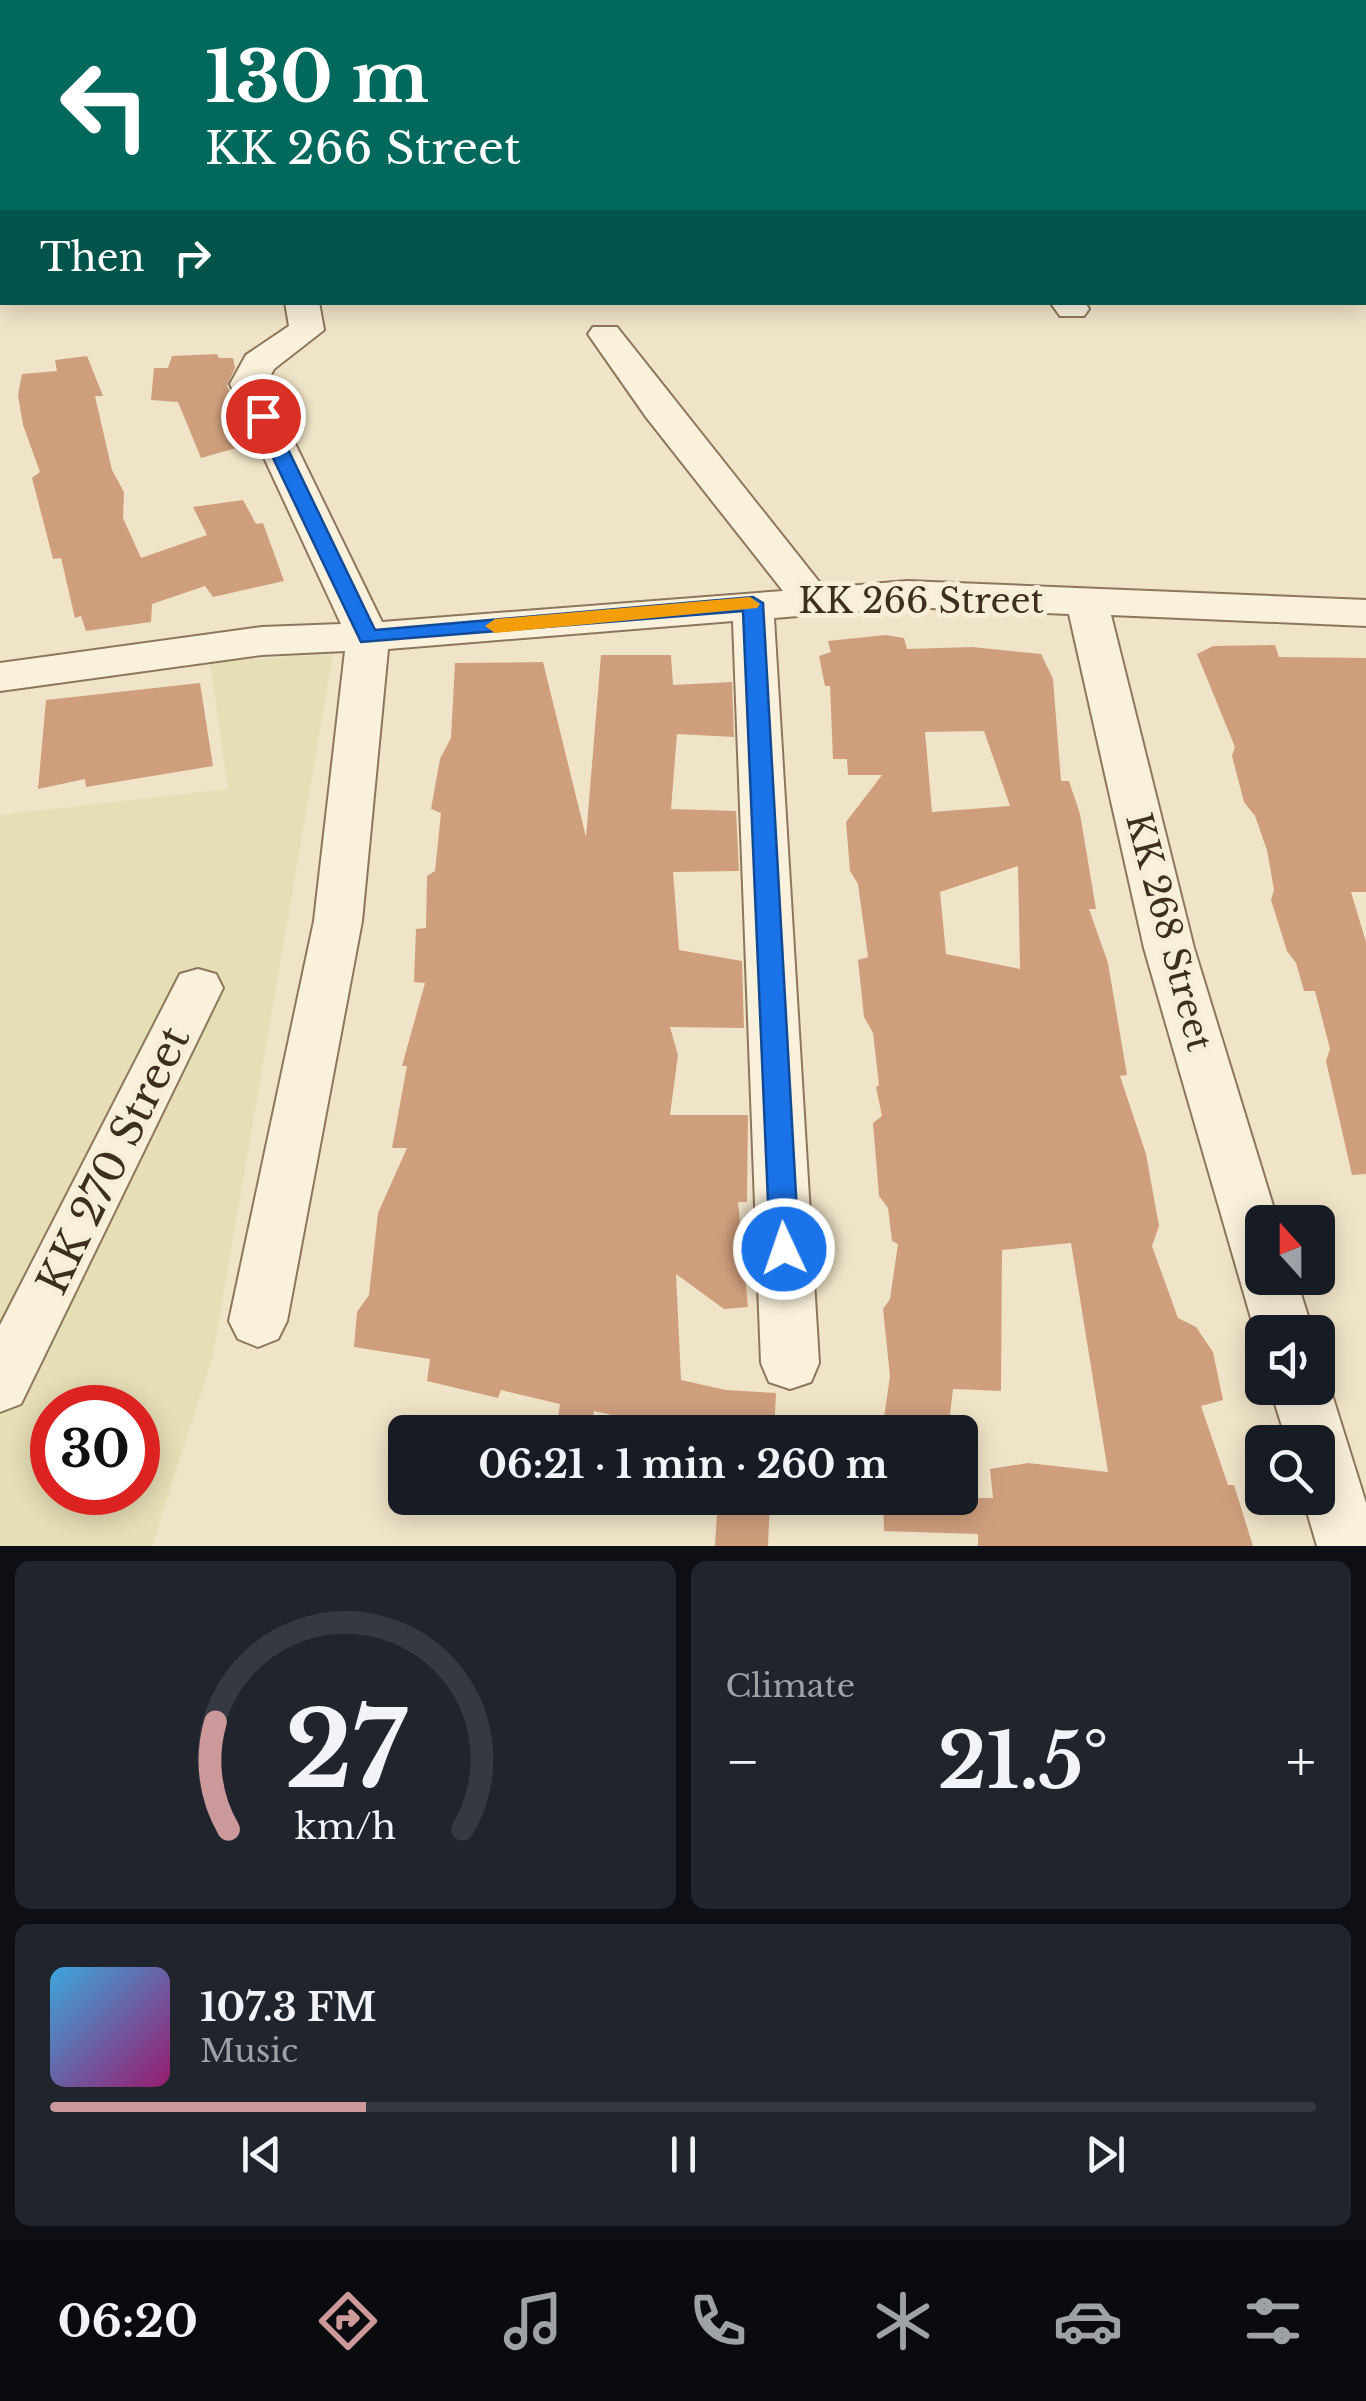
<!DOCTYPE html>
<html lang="en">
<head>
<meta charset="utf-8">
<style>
  :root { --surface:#171b24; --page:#20242c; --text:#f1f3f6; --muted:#9ea1a6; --line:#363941; --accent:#cc999b }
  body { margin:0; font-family:"Libre Baskerville",serif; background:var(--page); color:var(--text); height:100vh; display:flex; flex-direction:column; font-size:38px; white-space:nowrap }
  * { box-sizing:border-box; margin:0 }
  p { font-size:32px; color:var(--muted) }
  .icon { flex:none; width:55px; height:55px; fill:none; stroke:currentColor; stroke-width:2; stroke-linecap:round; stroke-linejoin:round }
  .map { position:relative; height:1546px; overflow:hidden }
  .drawer { display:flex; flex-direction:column; gap:15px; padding:15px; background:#0d0f14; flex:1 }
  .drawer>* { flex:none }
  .guide { position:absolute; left:0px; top:0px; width:1368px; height:305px; box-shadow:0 5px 25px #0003; background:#00695c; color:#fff; overflow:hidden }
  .needle { width:65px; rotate:339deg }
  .tools { position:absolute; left:1245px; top:1205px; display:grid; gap:20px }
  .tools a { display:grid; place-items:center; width:90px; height:90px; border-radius:15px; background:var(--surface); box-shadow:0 5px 25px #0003; font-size:50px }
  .speed { position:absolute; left:30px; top:1385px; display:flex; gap:20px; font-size:50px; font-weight:700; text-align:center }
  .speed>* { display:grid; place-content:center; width:130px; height:130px; border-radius:50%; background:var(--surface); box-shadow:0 5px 25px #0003; line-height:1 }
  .speed .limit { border:15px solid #d22; background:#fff; color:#111 }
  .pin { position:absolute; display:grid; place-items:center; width:85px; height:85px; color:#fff; margin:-42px; border:5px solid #fff; border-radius:50%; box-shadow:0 2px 10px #0007 }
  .me { position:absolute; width:110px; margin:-55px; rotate:357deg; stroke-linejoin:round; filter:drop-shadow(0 0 8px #0008) }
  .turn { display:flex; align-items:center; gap:35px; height:210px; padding:0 40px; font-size:45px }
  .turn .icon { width:130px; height:130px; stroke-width:2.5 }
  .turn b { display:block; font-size:70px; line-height:85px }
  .then { display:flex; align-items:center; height:95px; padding:0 40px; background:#0003; gap:20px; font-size:38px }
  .big { font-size:75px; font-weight:700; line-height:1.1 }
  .drawer .tile { flex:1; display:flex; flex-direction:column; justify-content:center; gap:15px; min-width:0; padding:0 35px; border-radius:15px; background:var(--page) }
  .drawer .dial { align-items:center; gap:0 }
  .dial svg { height:260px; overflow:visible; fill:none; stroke:var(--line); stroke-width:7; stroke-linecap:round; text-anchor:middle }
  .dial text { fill:var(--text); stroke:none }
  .song { display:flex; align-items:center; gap:30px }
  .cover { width:120px; height:120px; border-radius:15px; background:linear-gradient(135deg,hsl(200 70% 55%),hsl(320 70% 35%)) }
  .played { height:10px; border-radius:5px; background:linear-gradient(90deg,var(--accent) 25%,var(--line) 25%) }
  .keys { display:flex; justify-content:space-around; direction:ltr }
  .heat { display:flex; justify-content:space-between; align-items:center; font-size:55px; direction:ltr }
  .drawer .tiles { flex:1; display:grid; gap:15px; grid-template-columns:1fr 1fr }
  .tile:last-child { grid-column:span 2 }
  .trip { position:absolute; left:388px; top:1415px; width:590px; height:100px; border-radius:15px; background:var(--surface); box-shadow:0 5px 25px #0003; font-weight:700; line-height:100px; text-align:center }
  .menu { display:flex; height:160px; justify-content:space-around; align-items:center; background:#090b0e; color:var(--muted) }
  .menu .icon { width:70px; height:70px }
  .menu .active { color:var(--accent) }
  .menu b { font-size:45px; color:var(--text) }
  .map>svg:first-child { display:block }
  .farmland { fill:#e6deb5; fill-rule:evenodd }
  .building { fill:#cf9f7d; fill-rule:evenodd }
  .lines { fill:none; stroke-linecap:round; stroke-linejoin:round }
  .minor-casing { stroke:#8d765c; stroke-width:4 }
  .minor { fill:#faf1dc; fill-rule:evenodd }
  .route { fill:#1a73e8; stroke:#114b97; stroke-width:2.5 }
  .slow { fill:#f59e0b }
  .labels { text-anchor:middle; stroke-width:10; stroke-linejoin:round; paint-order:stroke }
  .street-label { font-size:35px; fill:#3d2e20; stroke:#f7eed8 }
  .near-street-label { font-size:42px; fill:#3d2e20; stroke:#f7eed8 }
</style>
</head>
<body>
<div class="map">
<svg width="1366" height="1546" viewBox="0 0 1366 1546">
  <rect width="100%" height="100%" fill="#f0e4c8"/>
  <path class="farmland" d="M333 654 213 1355 152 1546H0V815L228 789 210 662ZM52 1408H138V1492H52Z"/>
  <path class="building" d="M217 354 219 358H233L235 368 227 386 234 402 225 418 250 444 201 458 178 402 151 400 154 368H168L172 356Z
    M87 356 103 396H95L112 470 124 492 123 518 141 558 207 535 193 507 243 500 256 524 263 523 284 581 213 597 205 586 152 604 151 622 86 631 81 616 75 618 61 558 53 559 32 478 40 472 23 425 18 395 22 374 57 371 55 360Z
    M885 635 904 638 907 649 972 647 1041 654 1053 679 1061 781H1069L1080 814 1096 909H1089L1108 963 1127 1075 1120 1076 1146 1154 1159 1226 1152 1246 1178 1318 1196 1327 1213 1352 1223 1400 1201 1406 1228 1485H1234L1253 1546H978V1534L884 1531 883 1498H993L990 1469 1028 1463 1108 1472 1071 1243 1002 1250 1001 1391 953 1389 948 1432H882L890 1376 883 1309 890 1299 898 1244 892 1241 888 1208 879 1196 873 1123 882 1116 876 1087 879 1085 873 1033 864 1017 858 960 868 957 858 884 850 871 846 822 882 775H848L847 759H833L830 686H825L819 656 831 652 828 641ZM984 731 1010 806 932 812 925 732ZM1018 866 1020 969 946 954 940 892Z
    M1275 645 1279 657 1366 658V892H1351L1366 942V1174L1352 1175 1326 1061 1330 1049 1315 991H1304L1296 963 1287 951 1271 900 1274 890 1267 850 1255 816 1244 802 1232 756 1235 747 1197 654 1213 646Z
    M601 655H671L673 685 732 682 734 737 677 734 671 809 736 811 739 871 673 872 679 950 742 961 744 1028 670 1027 678 1055 670 1115H748L747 1202H738L748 1307 724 1309 676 1274 681 1380 726 1390 776 1393 774 1432H688L594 1411 591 1432H556L560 1404 501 1390 498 1398 427 1381 430 1359 354 1347 357 1312 369 1295 378 1213 407 1148H392L407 1066H402L425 983 414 982 416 929 426 928 427 876 435 871 441 813 431 809 440 759 451 738 455 663 543 662 586 837Z
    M200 683 213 766 86 787 85 779 38 789 46 700Z
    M718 1498H770L768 1546H715Z"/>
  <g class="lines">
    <g class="minor-casing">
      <path id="minor" d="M0 0H27L28 2 2 5Z
        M746 0H774L776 2H748Z
        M1109 0H1137L1139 2H1111Z
        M1365 53H1366V71H1365Z
        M0 59H2V77H0Z
        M1365 222H1366V243H1365Z
        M285 302H319L324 330 274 369 266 384 382 622 783 591 646 417 588 334 593 327H617L824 588 907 581 1366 600V626L1111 615 1194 948 1278 1222H1262V1278H1296L1313 1332H1262V1348L1255 1332 1144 948 1069 614 907 607 774 618 819 1363 811 1382 790 1389 769 1382 761 1363 733 621 388 649 362 921 287 1321 278 1339 258 1347 238 1339 229 1321 314 921 345 651 262 655 0 691V663L262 627 341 624 230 384 246 355 289 326Z
        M1050 302H1085L1089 309 1084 316H1060Z
        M198 969 216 974 223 988 21 1404 0 1412V1325L180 974Z
        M1318 1368 1330 1388 1366 1503V1546H1317L1303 1498H1318V1442H1287L1270 1388H1318Z"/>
    </g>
    <use href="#minor" class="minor"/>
  </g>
  <path class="route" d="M263 410 272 416 375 630 753 597 763 603 799 1249 794 1258 784 1261 775 1258 770 1249 743 611 361 642 253 416Z"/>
  <path class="slow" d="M750 597 760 604 757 608 495 633 485 626 495 619Z"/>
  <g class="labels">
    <g class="street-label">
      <text x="921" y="613">KK 266 Street</text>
      <text transform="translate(1169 932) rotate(75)" y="12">KK 268 Street</text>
    </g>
    <g class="near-street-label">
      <text transform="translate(113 1160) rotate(-64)" y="15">KK 270 Street</text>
    </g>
  </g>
</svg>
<div class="tools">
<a><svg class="needle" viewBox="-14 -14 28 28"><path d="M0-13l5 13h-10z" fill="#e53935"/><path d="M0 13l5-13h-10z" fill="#9ea1a6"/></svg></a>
<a><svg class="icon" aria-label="sound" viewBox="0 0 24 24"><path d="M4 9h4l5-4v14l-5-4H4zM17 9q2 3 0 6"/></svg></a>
<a><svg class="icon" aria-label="search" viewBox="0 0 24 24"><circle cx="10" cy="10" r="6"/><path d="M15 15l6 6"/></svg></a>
</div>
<div class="speed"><div class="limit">30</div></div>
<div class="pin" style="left:263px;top:416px;background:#d93025"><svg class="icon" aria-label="arrive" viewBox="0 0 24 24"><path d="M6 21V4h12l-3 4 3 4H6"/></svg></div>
<svg class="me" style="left:784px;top:1249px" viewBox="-20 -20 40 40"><circle r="17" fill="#1a73e8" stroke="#fff" stroke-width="3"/><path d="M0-11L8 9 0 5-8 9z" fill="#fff"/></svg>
<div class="trip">06:21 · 1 min · 260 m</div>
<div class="guide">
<div class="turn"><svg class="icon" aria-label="left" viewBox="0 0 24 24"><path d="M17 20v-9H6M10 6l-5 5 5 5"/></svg><div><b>130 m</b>KK 266 Street</div></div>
<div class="then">Then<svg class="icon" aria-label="right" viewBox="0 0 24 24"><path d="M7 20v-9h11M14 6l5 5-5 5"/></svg></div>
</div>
</div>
<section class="drawer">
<div class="tiles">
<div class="tile dial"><svg viewBox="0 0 100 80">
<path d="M14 69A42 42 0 1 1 86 69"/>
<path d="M14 69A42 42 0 0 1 10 36" stroke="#cc999b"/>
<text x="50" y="56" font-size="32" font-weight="700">27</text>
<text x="50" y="72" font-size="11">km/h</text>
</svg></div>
<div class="tile"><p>Climate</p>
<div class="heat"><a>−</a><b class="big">21.5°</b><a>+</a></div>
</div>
<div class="tile">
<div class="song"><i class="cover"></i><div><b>107.3 FM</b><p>Music</p></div></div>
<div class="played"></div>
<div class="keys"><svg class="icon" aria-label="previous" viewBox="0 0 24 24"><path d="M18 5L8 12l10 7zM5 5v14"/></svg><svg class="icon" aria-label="pause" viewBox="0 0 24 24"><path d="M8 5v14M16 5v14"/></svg><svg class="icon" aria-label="next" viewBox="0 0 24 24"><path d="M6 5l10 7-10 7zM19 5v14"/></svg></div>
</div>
</div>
</section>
<nav class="menu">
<b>06:20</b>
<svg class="icon active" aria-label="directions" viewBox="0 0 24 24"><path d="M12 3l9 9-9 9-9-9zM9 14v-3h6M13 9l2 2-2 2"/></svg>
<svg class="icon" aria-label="music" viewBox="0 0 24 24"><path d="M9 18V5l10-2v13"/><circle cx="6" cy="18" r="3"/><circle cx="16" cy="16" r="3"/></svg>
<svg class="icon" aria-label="phone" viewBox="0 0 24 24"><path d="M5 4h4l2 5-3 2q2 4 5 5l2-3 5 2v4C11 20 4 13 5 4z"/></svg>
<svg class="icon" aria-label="climate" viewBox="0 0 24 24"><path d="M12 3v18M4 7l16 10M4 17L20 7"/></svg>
<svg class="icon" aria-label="car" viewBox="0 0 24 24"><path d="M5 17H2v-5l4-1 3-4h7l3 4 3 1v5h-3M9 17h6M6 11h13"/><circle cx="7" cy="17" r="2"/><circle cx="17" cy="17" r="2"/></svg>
<svg class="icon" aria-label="filters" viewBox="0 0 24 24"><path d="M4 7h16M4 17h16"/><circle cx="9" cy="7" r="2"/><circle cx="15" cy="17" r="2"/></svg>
</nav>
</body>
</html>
